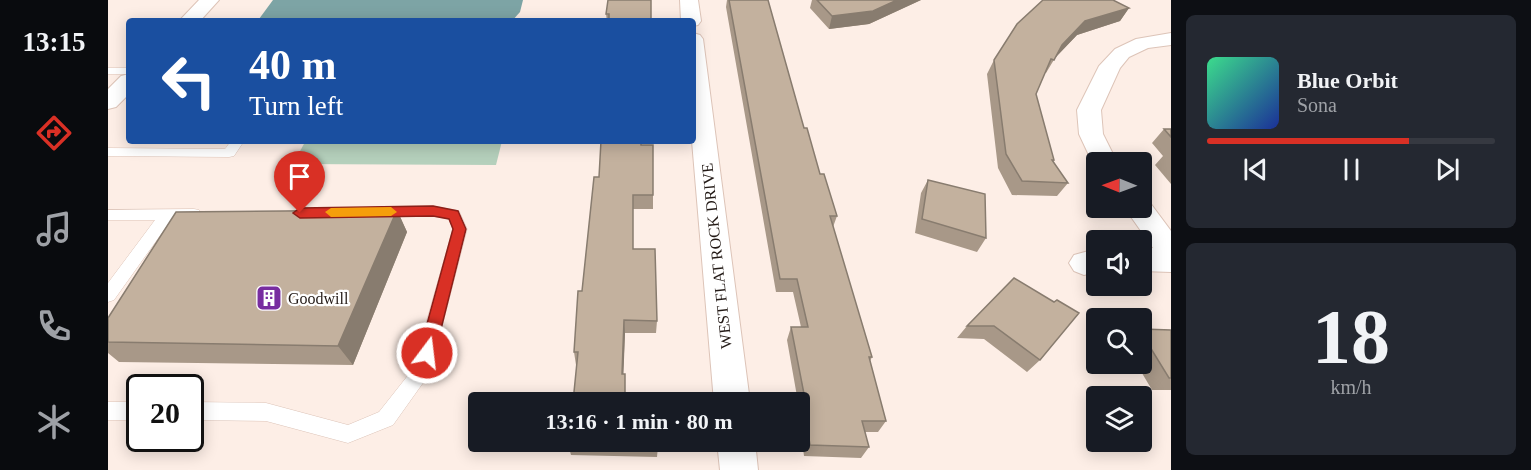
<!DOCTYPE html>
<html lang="en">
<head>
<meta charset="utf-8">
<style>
  :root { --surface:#171b24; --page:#242831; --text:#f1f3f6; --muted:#9ea1a6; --line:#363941; --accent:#d93025 }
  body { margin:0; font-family:"Times New Roman",serif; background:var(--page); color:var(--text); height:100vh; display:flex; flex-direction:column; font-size:22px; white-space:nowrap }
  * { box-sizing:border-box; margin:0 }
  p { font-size:20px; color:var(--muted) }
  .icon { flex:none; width:33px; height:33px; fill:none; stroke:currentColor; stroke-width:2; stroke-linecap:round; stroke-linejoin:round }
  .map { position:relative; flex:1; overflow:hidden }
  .details { display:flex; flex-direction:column; gap:15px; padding:15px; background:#0d0f14; width:360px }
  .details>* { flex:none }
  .top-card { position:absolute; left:18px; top:18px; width:570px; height:126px; border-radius:6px; box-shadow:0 3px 15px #0003; background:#1a4fa0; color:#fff; overflow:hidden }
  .needle { width:39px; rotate:271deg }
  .fabs { position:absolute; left:978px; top:152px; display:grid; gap:12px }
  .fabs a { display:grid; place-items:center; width:66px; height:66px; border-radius:6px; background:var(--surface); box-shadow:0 3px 15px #0003; font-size:30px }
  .speed { position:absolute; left:18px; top:374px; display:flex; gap:12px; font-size:30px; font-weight:700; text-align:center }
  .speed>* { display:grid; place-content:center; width:78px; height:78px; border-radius:50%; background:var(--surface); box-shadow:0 3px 15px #0003; line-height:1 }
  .speed .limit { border:3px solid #111; border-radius:9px; background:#fff; color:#111 }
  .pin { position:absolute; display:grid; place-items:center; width:51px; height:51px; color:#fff; margin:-62px -26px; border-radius:50% 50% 50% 0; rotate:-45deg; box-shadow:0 0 6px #0007 }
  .pin .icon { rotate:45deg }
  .me { position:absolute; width:66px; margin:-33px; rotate:15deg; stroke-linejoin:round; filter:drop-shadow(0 0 4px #0008) }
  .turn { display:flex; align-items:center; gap:21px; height:126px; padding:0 24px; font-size:27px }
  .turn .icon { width:78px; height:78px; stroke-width:2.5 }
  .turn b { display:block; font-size:42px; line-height:51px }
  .details .card { flex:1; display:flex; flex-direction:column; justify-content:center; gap:9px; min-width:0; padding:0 21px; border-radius:9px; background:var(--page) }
  .details .dial { align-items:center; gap:0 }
  .dial b { font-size:78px; line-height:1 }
  .song { display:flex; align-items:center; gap:18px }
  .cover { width:72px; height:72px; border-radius:9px; background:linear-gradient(135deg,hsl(150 70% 55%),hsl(230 70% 35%)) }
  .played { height:6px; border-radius:3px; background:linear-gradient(90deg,var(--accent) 70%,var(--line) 70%) }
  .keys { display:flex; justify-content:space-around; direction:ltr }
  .trip { position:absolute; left:360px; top:392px; width:342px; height:60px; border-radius:6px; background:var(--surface); box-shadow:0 3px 15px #0003; font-weight:700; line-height:60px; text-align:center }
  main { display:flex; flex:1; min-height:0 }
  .tab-bar { display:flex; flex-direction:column; width:108px; justify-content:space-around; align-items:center; background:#090b0e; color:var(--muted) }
  .tab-bar .icon { width:42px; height:42px }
  .tab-bar .active { color:var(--accent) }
  .tab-bar b { font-size:27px; color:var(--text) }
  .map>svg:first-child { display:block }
  .green { fill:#b5d0bc }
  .water { fill:#7da4a5 }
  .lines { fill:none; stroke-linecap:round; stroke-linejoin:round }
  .lane-casing { stroke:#ddc4b8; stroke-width:1 }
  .street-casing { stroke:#ddc4b8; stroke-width:2 }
  .lane { fill:#fff; fill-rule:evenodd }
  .street { fill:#fff; fill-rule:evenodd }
  .wall { fill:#a89888 }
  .shaded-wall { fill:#887c6f }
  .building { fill:#c3b19e; stroke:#887c6f; stroke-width:1.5 }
  .route { fill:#d93025; stroke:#8d1f18; stroke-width:1.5 }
  .slow { fill:#f59e0b }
  .labels { text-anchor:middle; stroke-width:4.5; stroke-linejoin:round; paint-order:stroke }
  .street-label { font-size:16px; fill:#231a16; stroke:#fff }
  .poi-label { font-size:16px; fill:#231a16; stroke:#fff; text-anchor:start }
</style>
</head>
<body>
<main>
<nav class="tab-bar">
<b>13:15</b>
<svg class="icon active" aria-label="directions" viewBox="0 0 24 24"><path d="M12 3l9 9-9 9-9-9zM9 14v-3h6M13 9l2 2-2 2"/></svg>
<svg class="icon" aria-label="music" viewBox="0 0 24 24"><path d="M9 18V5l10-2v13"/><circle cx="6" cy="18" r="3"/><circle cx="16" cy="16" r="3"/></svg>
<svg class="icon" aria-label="phone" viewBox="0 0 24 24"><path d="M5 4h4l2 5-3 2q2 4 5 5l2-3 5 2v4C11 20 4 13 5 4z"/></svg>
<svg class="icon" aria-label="climate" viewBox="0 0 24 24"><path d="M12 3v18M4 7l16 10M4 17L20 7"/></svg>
</nav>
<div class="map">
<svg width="1063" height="470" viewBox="0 0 1063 470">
  <rect width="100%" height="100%" fill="#fdeee6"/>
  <path class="green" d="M340 141H394L388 165 185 164 197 142Z"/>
  <path class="water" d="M165 0H415L412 12 404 21H154L151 19Z"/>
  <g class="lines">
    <g class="lane-casing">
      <path id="lane" d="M0 68H21V74H0Z
        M123 141H136L126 156 121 157 0 156V148L117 149Z
        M325 206 351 211 359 229 322 373 285 425 240 443 158 421 82 420V402L158 403 240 425 271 412 305 369 345 229 341 219 325 216 269 217 262 212 269 207Z
        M86 209 91 210 93 214 91 218 63 220 6 300 0 302V283L47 220H0V210Z
        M0 402H32V420H0Z"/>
    </g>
    <g class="street-casing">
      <path id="street" d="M91 0H111L92 21H71Z
        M572 0H590L593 21 590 25 585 26V21H573Z
        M585 33 592 35 595 39 642 402H606L584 141Z
        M1063 33V45L1040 48 1021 57 1012 68 993 110 995 134 1009 162H988L987 168 971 134 969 110 991 66 1007 49 1028 39Z
        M21 74V94L8 107 0 109V89L13 76Z
        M1034 198 1040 200 1063 231V272L1034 271V249L1045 248 1016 207H1034Z
        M988 249V272L976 275 966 271 961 263 966 255Z
        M609 441H647L650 470H612Z"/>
    </g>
    <use href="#lane" class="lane"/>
    <use href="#street" class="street"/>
  </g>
  <path class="wall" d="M619 0H660L696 128 712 174 729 216 725 227 764 357 762 361 778 421 770 432H757L761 447 753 458 696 456 692 426V402H690L679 340 683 327H693L685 292H668L618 7Z
    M704 0H813L761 24 721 29 702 8Z
    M1021 8 1012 21 969 35 947 58 938 73H937L928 94 946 160 945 162 960 183 949 196 904 195 890 168 879 74 886 60Z
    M498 14 543 21H499Z
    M1056 129H1063V184L1047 165 1055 156 1044 143Z
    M533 145H545V209H525V249L549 321 548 333H517L515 374 468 365 466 352 474 291Z
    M820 180 878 238 869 252 807 233 813 193Z
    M289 210 299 232 245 365 11 362 0 353V318Z
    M906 278 932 360 919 372 876 339 849 338 859 326Z
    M1034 329 1063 330V390H1044L1028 363H1034Z
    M460 444 550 446 549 457 463 455Z"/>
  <path class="shaded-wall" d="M789 0H813L761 24 721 29 724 16Z
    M1021 8 1012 21 969 35 946 59 954 45 977 21Z
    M289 210 299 232 245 365 230 346Z
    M516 320 517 333 515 386 514 374Z"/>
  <path class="building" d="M500 0H543V21H501V14H498Z
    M621 0H660L696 128H699L712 174H716L729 216H722L764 357H761L778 421H754L761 447 702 445 694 399H697L683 327H700L689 279H672Z
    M709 0H789L765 11 724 16Z
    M935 0H1005L1021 8 977 21 954 45 946 60 943 59 928 94 946 160H944L960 183 914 181 898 154 886 60 909 24Z
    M1056 129H1063V137Z
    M493 141H533V145H545V195H525V249H547L549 321 516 320 514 374H517V402H465L470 352H466L470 291H474L486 177H491Z
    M820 180 877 194 878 238 814 219Z
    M289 210 230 346 0 342V318L68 212Z
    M906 278 946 302 949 300 971 313 932 360 886 326H859Z
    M1034 329 1063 330V378H1061L1034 334Z
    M461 441H550V446L460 444Z"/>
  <path class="route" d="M325 206 350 211 358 229 327 353 324 358 319 360 313 358 311 353 345 229 341 219 325 216 192 218 185 213 192 208Z"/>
  <path class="slow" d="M283 207 289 212 283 216 223 217 217 212 223 208Z"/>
  <defs>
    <g id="building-square" transform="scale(1.35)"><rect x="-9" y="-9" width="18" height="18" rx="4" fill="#782da0" stroke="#fff"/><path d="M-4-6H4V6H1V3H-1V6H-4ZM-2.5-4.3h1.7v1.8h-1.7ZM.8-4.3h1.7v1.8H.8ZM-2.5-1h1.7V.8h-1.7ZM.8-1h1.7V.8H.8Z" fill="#fff"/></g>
  </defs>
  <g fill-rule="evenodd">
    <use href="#building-square" x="161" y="298"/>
  </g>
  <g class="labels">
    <g class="street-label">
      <text transform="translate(608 256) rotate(-96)" y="6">WEST FLAT ROCK DRIVE</text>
    </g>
    <g class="poi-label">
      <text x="180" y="304">Goodwill</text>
    </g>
  </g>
</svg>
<div class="fabs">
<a><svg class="needle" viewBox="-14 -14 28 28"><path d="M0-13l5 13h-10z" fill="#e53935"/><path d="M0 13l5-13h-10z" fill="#9ea1a6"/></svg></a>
<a><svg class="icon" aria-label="sound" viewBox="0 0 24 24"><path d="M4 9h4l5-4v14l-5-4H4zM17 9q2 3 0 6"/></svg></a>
<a><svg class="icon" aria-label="search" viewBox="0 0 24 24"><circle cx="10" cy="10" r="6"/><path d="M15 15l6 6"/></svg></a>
<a><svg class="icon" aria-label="layers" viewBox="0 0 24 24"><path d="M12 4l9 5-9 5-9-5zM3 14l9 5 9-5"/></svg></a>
</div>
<div class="speed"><div class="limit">20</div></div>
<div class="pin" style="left:192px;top:213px;background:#d93025"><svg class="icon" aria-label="arrive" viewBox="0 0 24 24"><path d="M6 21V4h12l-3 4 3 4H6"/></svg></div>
<svg class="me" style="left:319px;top:353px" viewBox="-20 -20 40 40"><circle r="17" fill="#d93025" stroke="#fff" stroke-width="3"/><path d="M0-11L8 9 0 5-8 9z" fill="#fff"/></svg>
<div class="trip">13:16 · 1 min · 80 m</div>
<div class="top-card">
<div class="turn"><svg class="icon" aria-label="left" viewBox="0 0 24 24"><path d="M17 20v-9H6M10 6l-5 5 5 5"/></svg><div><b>40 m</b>Turn left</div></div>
</div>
</div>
<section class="details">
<div class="card">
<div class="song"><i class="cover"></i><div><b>Blue Orbit</b><p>Sona</p></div></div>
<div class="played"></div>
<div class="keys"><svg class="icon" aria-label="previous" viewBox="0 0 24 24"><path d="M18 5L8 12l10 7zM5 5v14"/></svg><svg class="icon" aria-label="pause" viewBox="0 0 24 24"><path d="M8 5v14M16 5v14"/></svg><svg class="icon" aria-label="next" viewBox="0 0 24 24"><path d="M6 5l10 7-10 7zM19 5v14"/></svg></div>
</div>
<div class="card dial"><b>18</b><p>km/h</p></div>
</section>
</main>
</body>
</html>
